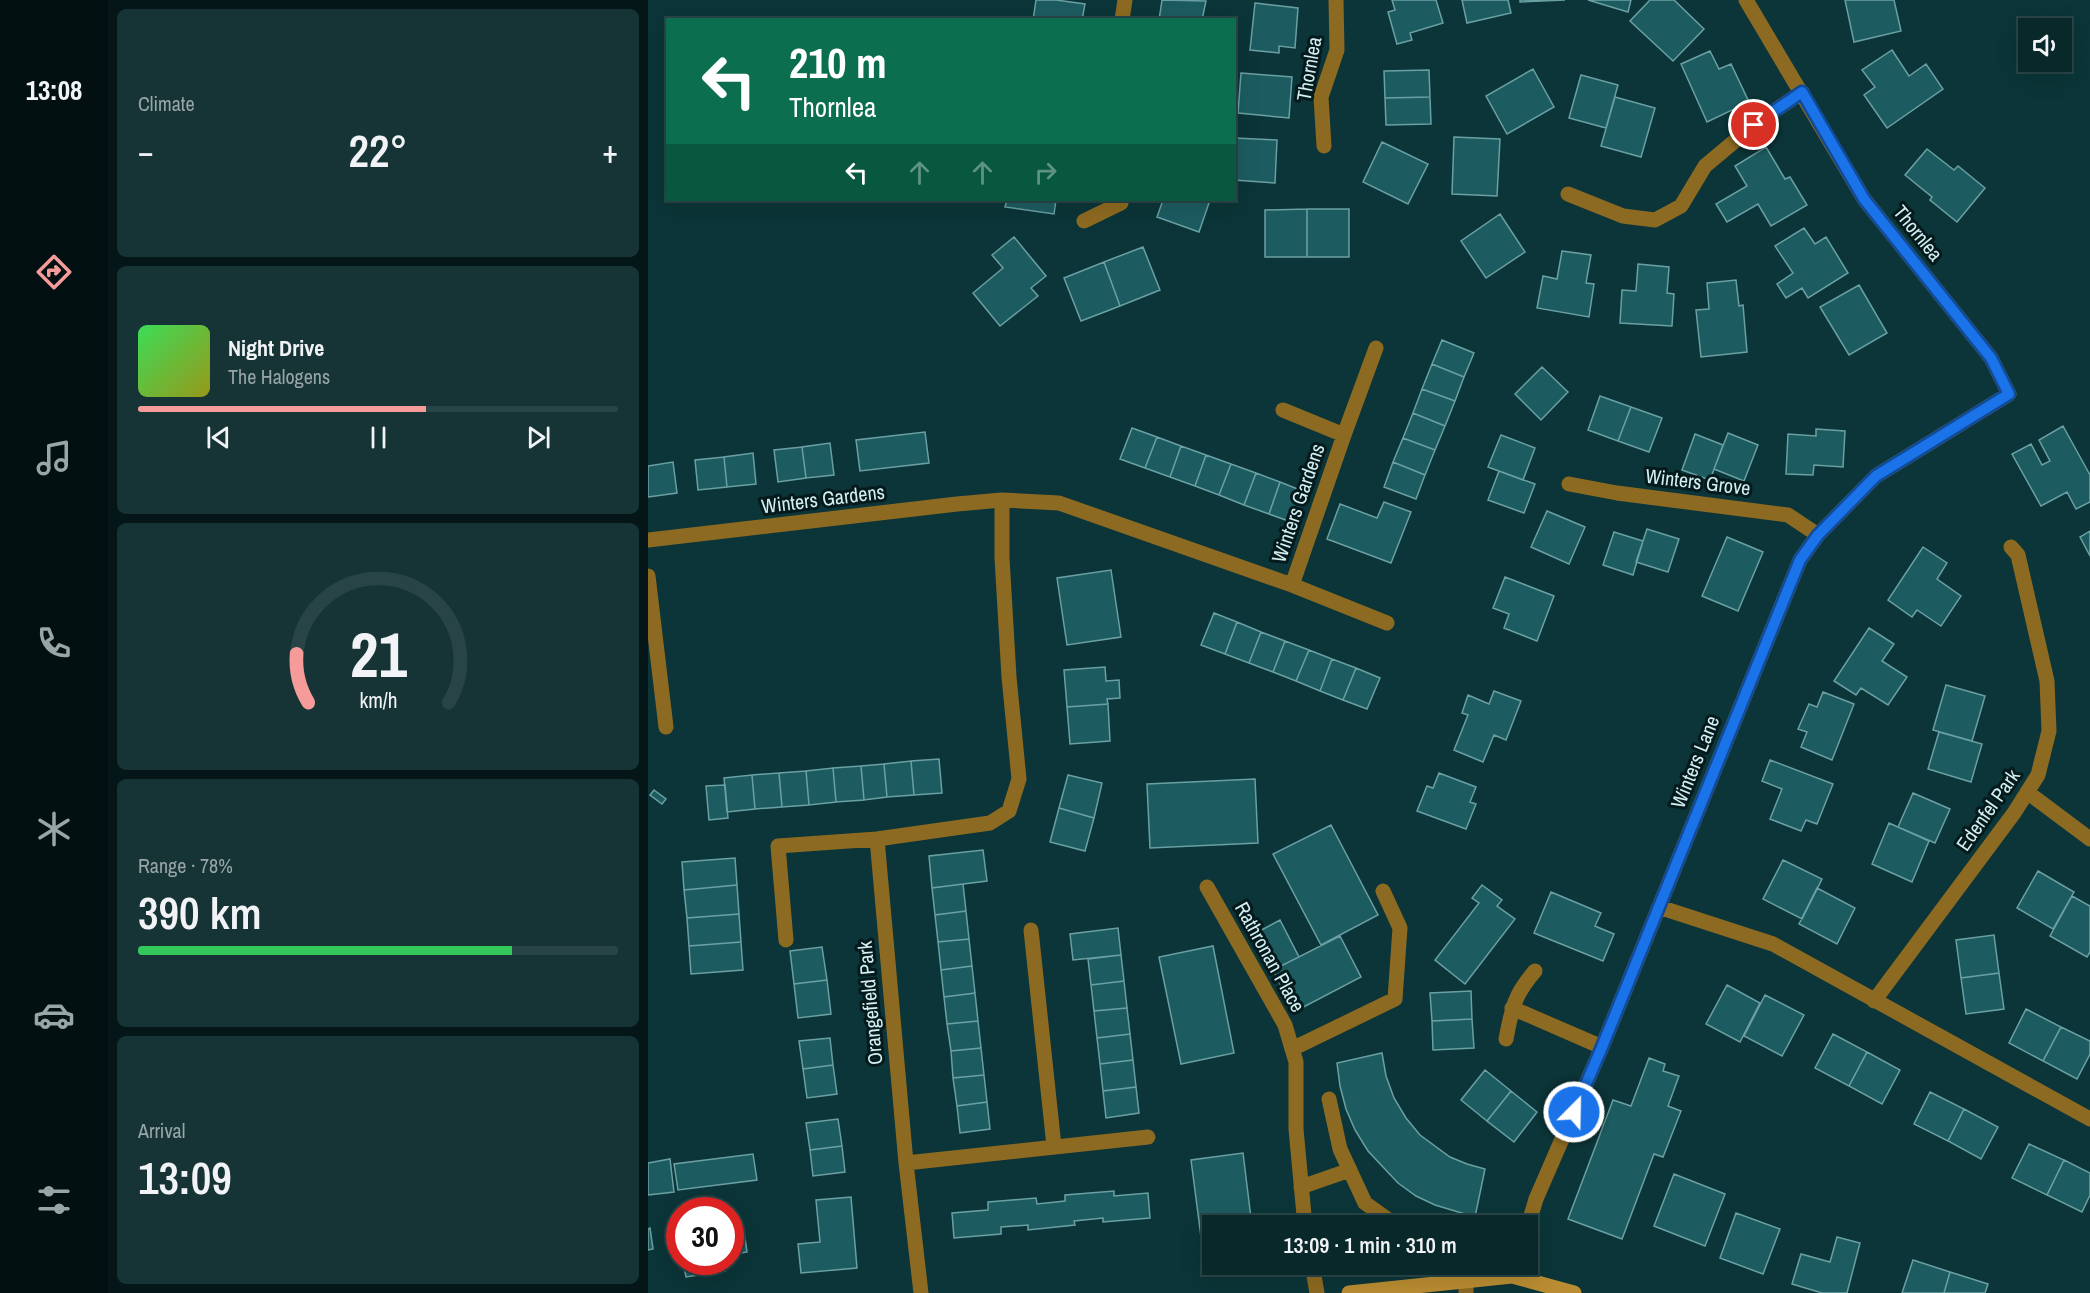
<!DOCTYPE html>
<html lang="en">
<head>
<meta charset="utf-8">
<style>
  :root { --surface:#08282a; --page:#163436; --text:#f1f3f6; --muted:#98a6a8; --line:#294447; --accent:#f59b99 }
  body { margin:0; font-family:"Archivo Narrow",sans-serif; background:var(--page); color:var(--text); height:100vh; display:flex; flex-direction:column; font-size:22px; white-space:nowrap }
  * { box-sizing:border-box; margin:0 }
  p { font-size:20px; color:var(--muted) }
  .icon { flex:none; width:33px; height:33px; fill:none; stroke:currentColor; stroke-width:2; stroke-linecap:round; stroke-linejoin:round }
  .map { position:relative; flex:1; overflow:hidden }
  .sheet { display:flex; flex-direction:column; gap:9px; padding:9px; background:#041617; width:540px }
  .sheet>* { flex:none }
  .hud { position:absolute; left:18px; top:18px; width:570px; height:183px; border-radius:0px; box-shadow:0 6px 24px #0002,0 0 0 2px var(--line); background:#0b6e4f; color:#fff; overflow:hidden }
  .fabs { position:absolute; left:1370px; top:18px; display:grid; gap:12px }
  .fabs a { display:grid; place-items:center; width:54px; height:54px; border-radius:0px; background:var(--surface); box-shadow:0 6px 24px #0002,0 0 0 2px var(--line); font-size:30px }
  .speed { position:absolute; left:18px; top:1197px; display:flex; gap:12px; font-size:30px; font-weight:700; text-align:center }
  .speed>* { display:grid; place-content:center; width:78px; height:78px; border-radius:50%; background:var(--surface); box-shadow:0 6px 24px #0002,0 0 0 2px var(--line); line-height:1 }
  .speed .limit { border:9px solid #d22; background:#fff; color:#111 }
  .pin { position:absolute; display:grid; place-items:center; width:51px; height:51px; color:#fff; margin:-26px; border:3px solid #fff; border-radius:50%; box-shadow:0 2px 6px #0007 }
  .me { position:absolute; width:66px; margin:-33px; rotate:23deg; stroke-linejoin:round; filter:drop-shadow(0 0 4px #0008) }
  .turn { display:flex; align-items:center; gap:21px; height:126px; padding:0 24px; font-size:27px }
  .turn .icon { width:78px; height:78px; stroke-width:2.5 }
  .turn b { display:block; font-size:42px; line-height:51px }
  .lanes { display:flex; align-items:center; height:57px; padding:0 24px; background:#0003; justify-content:center; gap:30px; direction:ltr }
  .lanes .off { opacity:.35 }
  .big { font-size:45px; font-weight:600; line-height:1.1 }
  .sheet .card { flex:1; display:flex; flex-direction:column; justify-content:center; gap:9px; min-width:0; padding:0 21px; border-radius:9px; background:var(--page) }
  .sheet .dial { align-items:center; gap:0 }
  .dial svg { height:156px; overflow:visible; fill:none; stroke:var(--line); stroke-width:7; stroke-linecap:round; text-anchor:middle }
  .dial text { fill:var(--text); stroke:none }
  .song { display:flex; align-items:center; gap:18px }
  .cover { width:72px; height:72px; border-radius:9px; background:linear-gradient(135deg,hsl(130 70% 55%),hsl(60 70% 35%)) }
  .played { height:6px; border-radius:3px; background:linear-gradient(90deg,var(--accent) 60%,var(--line) 60%) }
  .keys { display:flex; justify-content:space-around; direction:ltr }
  .heat { display:flex; justify-content:space-between; align-items:center; font-size:33px; direction:ltr }
  .charge { height:9px; border-radius:4px; background:linear-gradient(90deg,#34c759 78%,var(--line) 0) }
  .trip { position:absolute; left:554px; top:1215px; width:336px; height:60px; border-radius:0px; background:var(--surface); box-shadow:0 6px 24px #0002,0 0 0 2px var(--line); font-weight:600; line-height:60px; text-align:center }
  main { display:flex; flex:1; min-height:0 }
  .menu { display:flex; flex-direction:column; width:108px; justify-content:space-around; align-items:center; background:#031011; color:var(--muted) }
  .menu .icon { width:42px; height:42px }
  .menu .on { color:var(--accent) }
  .menu b { font-size:27px; color:var(--text) }
  .map>svg:first-child { display:block }
  .building { fill:#1c5c61; stroke:#6ba0a3; stroke-width:1.5 }
  .lines { fill:none; stroke-linecap:round; stroke-linejoin:round }
  .service { stroke:#8d6a21; stroke-width:15 }
  .minor { stroke:#8d6a21; stroke-width:15 }
  .secondary { stroke:#ba8d32; stroke-width:15 }
  .route-casing { stroke:#114b97; stroke-width:15 }
  .route { stroke:#1a73e8; stroke-width:10 }
  .labels { text-anchor:middle; stroke-width:6; stroke-linejoin:round; paint-order:stroke }
  .street-label { font-size:20px; fill:#d4eff1; stroke:#051a1c }
</style>
</head>
<body>
<main>
<nav class="menu">
<b>13:08</b>
<svg class="icon on" aria-label="directions" viewBox="0 0 24 24"><path d="M12 3l9 9-9 9-9-9zM9 14v-3h6M13 9l2 2-2 2"/></svg>
<svg class="icon" aria-label="music" viewBox="0 0 24 24"><path d="M9 18V5l10-2v13"/><circle cx="6" cy="18" r="3"/><circle cx="16" cy="16" r="3"/></svg>
<svg class="icon" aria-label="phone" viewBox="0 0 24 24"><path d="M5 4h4l2 5-3 2q2 4 5 5l2-3 5 2v4C11 20 4 13 5 4z"/></svg>
<svg class="icon" aria-label="climate" viewBox="0 0 24 24"><path d="M12 3v18M4 7l16 10M4 17L20 7"/></svg>
<svg class="icon" aria-label="car" viewBox="0 0 24 24"><path d="M5 17H2v-5l4-1 3-4h7l3 4 3 1v5h-3M9 17h6M6 11h13"/><circle cx="7" cy="17" r="2"/><circle cx="17" cy="17" r="2"/></svg>
<svg class="icon" aria-label="filters" viewBox="0 0 24 24"><path d="M4 7h16M4 17h16"/><circle cx="9" cy="7" r="2"/><circle cx="15" cy="17" r="2"/></svg>
</nav>
<section class="sheet">
<div class="card"><p>Climate</p>
<div class="heat"><a>−</a><b class="big">22°</b><a>+</a></div>
</div>
<div class="card">
<div class="song"><i class="cover"></i><div><b>Night Drive</b><p>The Halogens</p></div></div>
<div class="played"></div>
<div class="keys"><svg class="icon" aria-label="previous" viewBox="0 0 24 24"><path d="M18 5L8 12l10 7zM5 5v14"/></svg><svg class="icon" aria-label="pause" viewBox="0 0 24 24"><path d="M8 5v14M16 5v14"/></svg><svg class="icon" aria-label="next" viewBox="0 0 24 24"><path d="M6 5l10 7-10 7zM19 5v14"/></svg></div>
</div>
<div class="card dial"><svg viewBox="0 0 100 80">
<path d="M14 69A42 42 0 1 1 86 69"/>
<path d="M14 69A42 42 0 0 1 8 44" stroke="#f59b99"/>
<text x="50" y="56" font-size="32" font-weight="700">21</text>
<text x="50" y="72" font-size="11">km/h</text>
</svg></div>
<div class="card"><p>Range · 78%</p><b class="big">390 km</b><div class="charge"></div></div>
<div class="card"><p>Arrival</p><b class="big">13:09</b></div>
</section>
<div class="map">
<svg width="1442" height="1293" viewBox="0 0 1442 1293">
  <rect width="100%" height="100%" fill="#0b3538"/>
  <path class="building" d="M388 0H408L437 4 434 20H385Z
    M514 0 558 1 554 20H511Z
    M744 0H788L795 23 762 33 764 40 749 44 740 12 747 10Z
    M814 0H860L863 13 819 23Z
    M872 0H917L872 2Z
    M940 0H983L980 12Z
    M1002 0H1026L1056 29 1025 61 982 21Z
    M1197 0H1246L1253 31 1206 42Z
    M607 3 650 8 647 48 631 46V53L602 50Z
    M1244 50 1261 76 1278 64 1295 89 1239 128 1216 95 1227 87 1214 70Z
    M1062 51 1071 69 1083 64 1101 102 1059 122 1033 64Z
    M885 69 906 107 859 134 838 96Z
    M781 70 782 97 737 98 736 71Z
    M593 73 644 77 641 118 590 113Z
    M933 75 970 85 958 128 921 118Z
    M782 97 783 124 738 125 737 98Z
    M967 97 1007 108 993 157 953 146Z
    M806 137 852 139 849 196 804 194Z
    M586 138 629 140 627 183 586 180Z
    M734 142 780 164 760 204 715 182Z
    M1118 147 1137 179 1142 177 1159 205 1123 226 1110 204 1079 222 1068 204 1099 186 1087 166Z
    M1279 149 1306 170 1310 166 1337 188 1309 222 1282 200 1284 197 1257 175Z
    M359 200H408L406 214 357 207Z
    M515 200H562L551 232 509 217Z
    M659 209H701V257H659Z
    M659 209V257H617V210Z
    M852 214 877 252 838 278 813 241Z
    M1156 228 1167 244 1178 237 1200 273 1160 298 1154 288 1138 298 1129 284 1145 273 1127 246Z
    M366 237 398 276 383 288 390 296 352 326 325 293 355 268 344 255Z
    M495 247 512 290 472 306 456 262Z
    M914 251 943 255 938 283 946 284 941 317 889 308 895 276 909 279Z
    M456 262 472 306 433 321 416 278Z
    M990 264 1021 267 1019 293 1026 294 1024 326 972 323 974 290 988 291Z
    M1088 280 1091 306 1095 305 1099 352 1053 357 1048 310 1061 309 1059 283Z
    M1211 285 1239 333 1201 355 1172 307Z
    M794 340 826 353 816 377 784 364Z
    M784 364 816 377 807 401 774 389Z
    M894 367 920 392 893 420 867 394Z
    M774 389 807 401 797 426 765 413Z
    M952 396 983 407 970 441 940 430Z
    M983 407 1014 418 1001 452 970 441Z
    M765 413 797 426 787 450 755 438Z
    M1415 426 1442 475V502L1428 509 1419 492 1393 506 1364 454 1383 444 1394 465 1402 461 1391 440Z
    M484 428 509 437 497 468 472 459Z
    M1168 429 1197 431 1195 467 1166 465 1165 475 1138 474 1140 434 1168 436Z
    M277 432 281 463 212 471 208 440Z
    M1080 433 1110 445 1096 481 1066 469Z
    M1047 434 1075 445 1062 480 1034 470Z
    M853 435 887 448 875 480 840 467Z
    M509 437 533 446 522 477 497 468Z
    M755 438 787 450 777 475 745 462Z
    M182 443 186 475 158 478 154 447Z
    M533 446 558 455 547 486 522 477Z
    M154 447 158 478 130 482 126 450Z
    M105 453 108 484 79 487 76 457Z
    M558 455 583 464 571 495 547 486Z
    M76 457 79 487 50 490 47 460Z
    M25 462 29 493 0 497V466Z
    M745 462 777 475 768 499 736 487Z
    M583 464 608 473 596 505 571 495Z
    M851 471 887 484 876 513 840 500Z
    M608 473 632 482 621 514 596 505Z
    M632 482 657 492 646 523 621 514Z
    M736 502 763 512 743 563 679 539 692 504 729 518Z
    M899 511 937 527 921 564 883 547Z
    M999 529 1031 539 1020 572 988 562Z
    M1442 531V556L1432 537Z
    M966 532 995 541 985 575 955 565Z
    M1079 537 1115 552 1090 611 1054 596Z
    M1275 547 1299 563 1289 579 1313 596 1293 626 1269 610 1264 617 1240 600Z
    M463 570 473 637 419 645 409 578Z
    M857 577 906 596 889 641 856 628 861 614 845 608Z
    M566 613 589 622 577 654 553 645Z
    M589 622 613 632 601 663 577 654Z
    M1221 628 1246 644 1234 661 1259 677 1240 705 1213 688 1208 695 1186 681Z
    M613 632 637 641 625 672 601 663Z
    M637 641 661 650 648 681 625 672Z
    M661 650 684 659 672 691 648 681Z
    M684 659 708 668 695 700 672 691Z
    M457 667 458 681 471 680 472 698 459 699 460 704 419 707 416 670Z
    M708 668 732 678 719 709 695 700Z
    M1298 685 1337 696 1324 741 1285 730Z
    M846 691 873 701 858 740 846 735 835 762 806 750 820 715 814 713 820 695 841 704Z
    M1175 692 1206 704 1184 760 1153 747 1159 732 1150 729 1161 704 1169 707Z
    M460 704 462 741 422 744 419 707Z
    M1291 732 1334 744 1323 782 1280 769Z
    M291 759 294 793 266 795 263 761Z
    M1122 760 1185 784 1169 824 1158 820 1153 831 1122 819 1134 789 1114 781Z
    M263 761 266 795 239 797 236 764Z
    M236 764 239 797 216 800 213 766Z
    M213 766 216 800 188 802 185 768Z
    M185 768 188 802 161 805 158 771Z
    M158 771 161 805 134 807 131 773Z
    M131 773 134 807 107 809 104 775Z
    M791 773 828 787 822 802 828 804 818 829 769 811 779 786 785 788Z
    M104 775 107 809 79 812 76 778Z
    M420 775 454 783 446 818 411 808Z
    M607 779 610 843 502 848 499 784Z
    M77 785 80 818 61 820 58 786Z
    M6 790 18 799 14 804 2 795Z
    M1265 793 1302 809 1287 843 1250 827Z
    M411 808 446 818 437 851 402 842Z
    M1241 823 1281 841 1264 882 1224 864Z
    M683 825 730 915 673 945 625 854Z
    M335 850 339 881 284 888 281 856Z
    M87 858 89 885 36 890 34 862Z
    M1135 860 1174 879 1154 919 1115 899Z
    M1390 871 1426 892 1405 929 1369 908Z
    M315 884 318 911 287 915 284 888Z
    M89 885 91 914 39 918 36 890Z
    M834 885 854 900 849 906 867 919 817 984 787 960 831 903 824 898Z
    M1169 888 1207 908 1189 944 1151 924Z
    M903 892 953 913 947 926 966 934 955 961 886 933Z
    M1424 896 1442 906V952L1439 957 1402 936Z
    M318 911 321 939 290 942 287 915Z
    M91 914 93 942 41 946 39 918Z
    M632 920 651 957 625 970 606 934Z
    M470 928 473 955 425 960 422 934Z
    M1346 935 1351 973 1313 978 1308 940Z
    M692 936 713 977 646 1012 625 970Z
    M321 939 324 966 293 970 290 942Z
    M93 942 95 970 43 974 41 946Z
    M565 946 586 1053 533 1064 511 957Z
    M174 947 179 980 146 984 142 951Z
    M473 955 476 981 443 985 440 959Z
    M324 966 327 993 296 997 293 970Z
    M1351 973 1356 1009 1318 1014 1313 978Z
    M179 980 183 1014 150 1018 146 984Z
    M476 981 479 1008 446 1011 443 985Z
    M1079 985 1112 1003 1092 1042 1058 1024Z
    M823 991 824 1019 784 1021 782 993Z
    M327 993 330 1021 299 1024 296 997Z
    M1117 995 1156 1015 1134 1056 1096 1036Z
    M479 1008 482 1034 449 1038 446 1011Z
    M1378 1009 1413 1027 1395 1061 1361 1043Z
    M824 1019 826 1048 785 1050 784 1021Z
    M330 1021 333 1048 303 1051 299 1024Z
    M1413 1027 1442 1041V1054L1429 1079 1395 1061Z
    M482 1034 485 1060 452 1064 449 1038Z
    M1185 1034 1219 1052 1201 1086 1167 1068Z
    M182 1038 185 1065 155 1069 151 1041Z
    M333 1048 336 1075 305 1078 303 1051Z
    M1219 1052 1252 1070 1234 1104 1201 1086Z
    M734 1053 738 1076 746 1098 758 1118 772 1135 802 1157 819 1164 837 1169 827 1217 787 1205 768 1196 750 1183 720 1151 707 1130 698 1109 692 1086 689 1063Z
    M1001 1058 1017 1064 1015 1071 1031 1076 1020 1106 1033 1111 1015 1157 1006 1154 974 1239 920 1219 965 1100 983 1106Z
    M485 1060 488 1087 455 1091 452 1064Z
    M185 1065 189 1094 159 1098 155 1069Z
    M837 1070 863 1091 839 1121 813 1100Z
    M336 1075 339 1102 309 1106 305 1078Z
    M488 1087 491 1113 458 1118 455 1091Z
    M863 1091 889 1112 866 1142 839 1121Z
    M1282 1092 1316 1109 1300 1141 1266 1124Z
    M339 1102 342 1129 312 1133 309 1106Z
    M1316 1109 1350 1127 1333 1159 1300 1141Z
    M190 1119 194 1146 162 1150 158 1123Z
    M1381 1144 1416 1160 1399 1195 1364 1178Z
    M194 1146 197 1172 165 1176 162 1150Z
    M595 1153 604 1226H564V1250L555 1252 543 1160Z
    M105 1154 109 1180 30 1190 26 1164Z
    M22 1159 26 1192 0 1195V1163Z
    M1416 1160 1442 1173V1195L1434 1212 1399 1195Z
    M1026 1174 1077 1194 1057 1246 1006 1226Z
    M466 1191V1196L500 1193 502 1218 455 1222V1218L426 1221 427 1225 380 1230V1225L353 1227V1234L306 1238 304 1213 340 1210V1202L388 1198 389 1204 417 1201V1195Z
    M203 1197 209 1268 153 1273 150 1244 172 1242 168 1200Z
    M1088 1213 1132 1229 1115 1274 1072 1258Z
    M2 1228 5 1249 0 1250V1229Z
    M96 1231 99 1252 82 1255V1233Z
    M1189 1237 1212 1243 1199 1293H1174L1144 1284 1153 1254 1182 1262Z
    M1265 1260 1302 1272 1296 1293H1254Z
    M35 1262H76L77 1271 38 1277Z
    M1302 1272 1340 1284 1337 1293H1296Z"/>
  <g class="lines">
    <path class="service" d="M383 930 406 1146"/>
    <path class="minor" d="M474 20 477 0
      M676 146 673 97 689 50 688 0
      M920 194 975 216 1007 220 1033 206 1057 166 1106 125 1154 92
      M436 221 473 203 471 200
      M635 410 696 435
      M921 484 969 493 1140 515 1170 535
      M0 540 309 504 354 500 411 503 644 585 739 623
      M0 576 18 727
      M644 585 696 435 728 348
      M1379 792 1442 839
      M229 839 258 1163 273 1293
      M559 887 637 1025 648 1062V1129L657 1226
      M1011 907 1125 944 1442 1119
      M138 940 130 846 229 839 342 823 361 811 371 779 361 677 354 558V500
      M1226 1001 1366 813 1390 775 1401 731 1399 681 1370 555 1363 547
      M864 1008 954 1047
      M858 1039C864 1008 866 995 887 971
      M644 1049 747 999 752 928 735 891
      M681 1099 692 1149 717 1203 745 1223 755 1226
      M258 1163 500 1137
      M653 1187 702 1170
      M879 1229 888 1199 954 1047 1152 560 1170 535 1228 476 1361 394 1343 358 1216 199 1098 0
      M664 1264 669 1293
      M818 1281V1293"/>
    <path class="secondary" d="M701 1293 864 1276 926 1293"/>
  </g>
  <g class="lines">
    <g class="route-casing">
      <path id="route" d="M926 1112 954 1047 1152 560 1170 535 1228 476 1361 394 1343 358 1216 199 1154 92 1106 125"/>
    </g>
    <use href="#route" class="route"/>
  </g>
  <g class="labels">
    <g class="street-label">
      <text transform="translate(661 69) rotate(-80)" y="7">Thornlea</text>
      <text transform="translate(1270 233) rotate(51)" y="7">Thornlea</text>
      <text transform="translate(1050 482) rotate(7)" y="7">Winters Grove</text>
      <text transform="translate(175 499) rotate(-7)" y="7">Winters Gardens</text>
      <text transform="translate(650 503) rotate(-71)" y="7">Winters Gardens</text>
      <text transform="translate(1047 762) rotate(-68)" y="7">Winters Lane</text>
      <text transform="translate(1340 810) rotate(-55)" y="7">Edenfel Park</text>
      <text transform="translate(622 957) rotate(61)" y="7">Rathronan Place</text>
      <text transform="translate(222 1003) rotate(-95)" y="7">Orangefield Park</text>
    </g>
  </g>
</svg>
<div class="fabs">
<a><svg class="icon" aria-label="sound" viewBox="0 0 24 24"><path d="M4 9h4l5-4v14l-5-4H4zM17 9q2 3 0 6"/></svg></a>
</div>
<div class="speed"><div class="limit">30</div></div>
<div class="pin" style="left:1106px;top:125px;background:#d93025"><svg class="icon" aria-label="arrive" viewBox="0 0 24 24"><path d="M6 21V4h12l-3 4 3 4H6"/></svg></div>
<svg class="me" style="left:926px;top:1112px" viewBox="-20 -20 40 40"><circle r="17" fill="#1a73e8" stroke="#fff" stroke-width="3"/><path d="M0-11L8 9 0 5-8 9z" fill="#fff"/></svg>
<div class="trip">13:09 · 1 min · 310 m</div>
<div class="hud">
<div class="turn"><svg class="icon" aria-label="left" viewBox="0 0 24 24"><path d="M17 20v-9H6M10 6l-5 5 5 5"/></svg><div><b>210 m</b>Thornlea</div></div>
<div class="lanes"><svg class="icon" aria-label="left" viewBox="0 0 24 24"><path d="M17 20v-9H6M10 6l-5 5 5 5"/></svg><svg class="icon off" aria-label="ahead" viewBox="0 0 24 24"><path d="M12 20V5M6 11l6-6 6 6"/></svg><svg class="icon off" aria-label="ahead" viewBox="0 0 24 24"><path d="M12 20V5M6 11l6-6 6 6"/></svg><svg class="icon off" aria-label="right" viewBox="0 0 24 24"><path d="M7 20v-9h11M14 6l5 5-5 5"/></svg></div>
</div>
</div>
</main>
</body>
</html>
